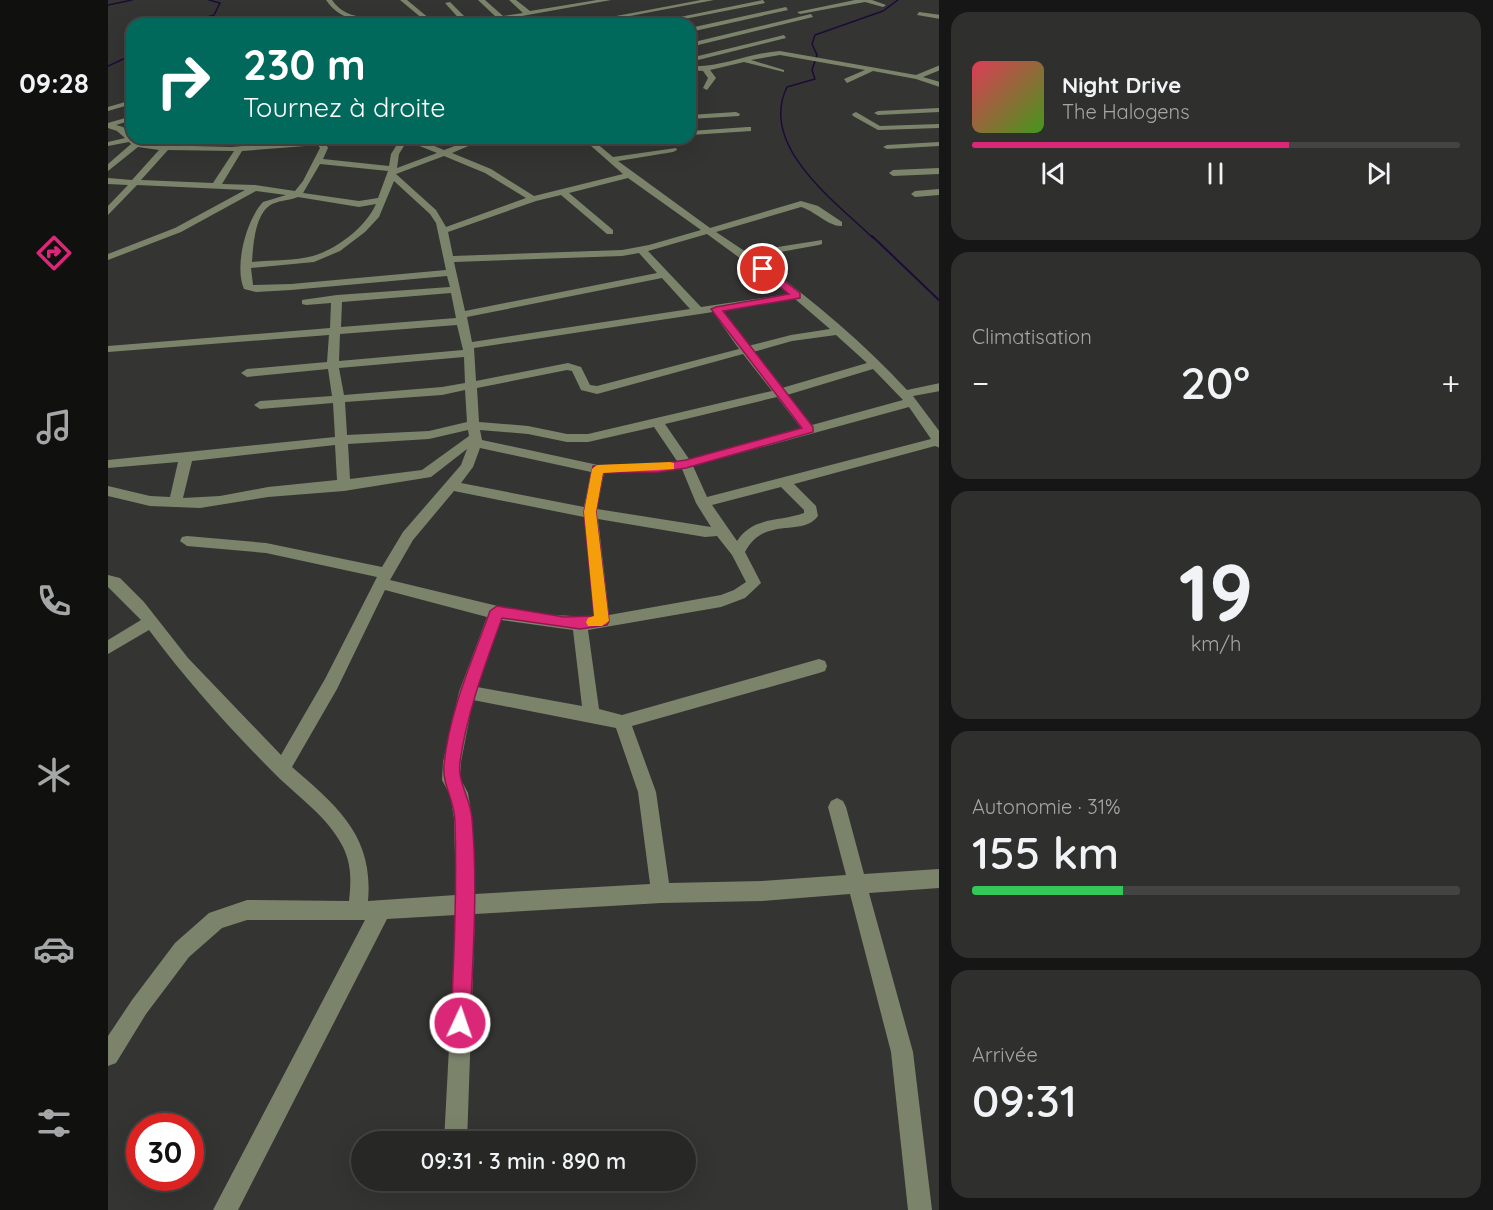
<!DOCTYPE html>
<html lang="fr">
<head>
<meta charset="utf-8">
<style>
  :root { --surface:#272826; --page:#2f302e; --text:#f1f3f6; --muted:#a4a6a7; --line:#434443; --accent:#db2777 }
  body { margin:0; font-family:Quicksand,sans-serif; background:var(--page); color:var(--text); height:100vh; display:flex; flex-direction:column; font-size:22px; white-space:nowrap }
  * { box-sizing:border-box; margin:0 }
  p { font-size:20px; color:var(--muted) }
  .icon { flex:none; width:33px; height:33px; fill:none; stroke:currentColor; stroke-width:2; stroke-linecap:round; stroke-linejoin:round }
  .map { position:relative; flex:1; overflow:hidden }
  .drawer { display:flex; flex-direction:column; gap:12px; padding:12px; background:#151615; width:554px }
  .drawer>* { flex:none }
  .hud { position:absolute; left:18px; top:18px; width:570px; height:126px; border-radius:18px; box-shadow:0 6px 24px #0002,0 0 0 2px var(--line); background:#00695c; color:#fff; overflow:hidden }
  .speed { position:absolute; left:18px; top:1113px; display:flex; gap:12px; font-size:30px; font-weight:700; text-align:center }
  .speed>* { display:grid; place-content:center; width:78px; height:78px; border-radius:50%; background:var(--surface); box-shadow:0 6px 24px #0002,0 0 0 2px var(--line); line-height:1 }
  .speed .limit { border:9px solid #d22; background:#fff; color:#111 }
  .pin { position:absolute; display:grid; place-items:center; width:51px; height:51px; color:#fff; margin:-26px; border:3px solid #fff; border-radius:50%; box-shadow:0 2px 6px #0007 }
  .me { position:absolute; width:66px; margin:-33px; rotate:3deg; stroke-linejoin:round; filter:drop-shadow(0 0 4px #0008) }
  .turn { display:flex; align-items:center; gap:21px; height:126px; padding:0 18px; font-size:27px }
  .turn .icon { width:78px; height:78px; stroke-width:2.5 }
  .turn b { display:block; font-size:42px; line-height:51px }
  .big { font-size:45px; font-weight:600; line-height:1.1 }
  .drawer .card { flex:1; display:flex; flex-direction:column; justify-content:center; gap:9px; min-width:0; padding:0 21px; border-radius:18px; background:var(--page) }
  .drawer .dial { align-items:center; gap:0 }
  .dial b { font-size:78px; line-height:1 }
  .song { display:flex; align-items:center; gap:18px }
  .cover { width:72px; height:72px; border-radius:9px; background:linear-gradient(135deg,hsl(350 70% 55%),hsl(100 70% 35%)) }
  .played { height:6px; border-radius:3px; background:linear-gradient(90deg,var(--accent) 65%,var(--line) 65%) }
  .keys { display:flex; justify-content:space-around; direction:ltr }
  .heat { display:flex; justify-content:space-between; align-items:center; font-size:33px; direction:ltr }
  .charge { height:9px; border-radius:4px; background:linear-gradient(90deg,#34c759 31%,var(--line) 0) }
  .trip { position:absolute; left:243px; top:1131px; width:345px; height:60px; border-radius:30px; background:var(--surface); box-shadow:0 6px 24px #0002,0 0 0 2px var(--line); font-weight:600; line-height:60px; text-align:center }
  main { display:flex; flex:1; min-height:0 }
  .menu { display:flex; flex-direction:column; width:108px; justify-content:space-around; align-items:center; background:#10100f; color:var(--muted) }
  .menu .icon { width:42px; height:42px }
  .menu .selected { color:var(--accent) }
  .menu b { font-size:27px; color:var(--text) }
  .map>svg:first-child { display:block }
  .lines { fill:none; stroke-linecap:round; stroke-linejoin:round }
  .stream-far1 { stroke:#1e0a39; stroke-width:1.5 }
  .stream { stroke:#1e0a39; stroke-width:2 }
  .minor { fill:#7b846b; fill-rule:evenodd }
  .route { fill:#db2777; stroke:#8e194d; stroke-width:1.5 }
  .slow { fill:#f59e0b }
</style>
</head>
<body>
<main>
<nav class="menu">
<b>09:28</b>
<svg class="icon selected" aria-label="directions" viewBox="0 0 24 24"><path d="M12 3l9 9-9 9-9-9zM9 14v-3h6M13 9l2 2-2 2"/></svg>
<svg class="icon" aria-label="music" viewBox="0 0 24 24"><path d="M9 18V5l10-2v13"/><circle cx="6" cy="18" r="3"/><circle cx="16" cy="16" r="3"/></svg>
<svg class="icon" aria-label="phone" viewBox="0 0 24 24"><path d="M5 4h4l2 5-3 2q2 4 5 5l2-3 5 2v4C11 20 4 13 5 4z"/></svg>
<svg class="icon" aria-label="climate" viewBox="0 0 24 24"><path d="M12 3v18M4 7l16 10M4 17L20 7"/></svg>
<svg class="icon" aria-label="car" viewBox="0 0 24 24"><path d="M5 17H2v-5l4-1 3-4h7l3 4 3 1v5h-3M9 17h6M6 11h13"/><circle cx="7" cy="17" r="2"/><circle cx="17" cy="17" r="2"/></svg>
<svg class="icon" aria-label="filters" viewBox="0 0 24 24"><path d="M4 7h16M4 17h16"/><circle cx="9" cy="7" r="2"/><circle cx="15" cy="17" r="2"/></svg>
</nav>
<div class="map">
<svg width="832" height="1210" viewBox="0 0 832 1210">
  <rect width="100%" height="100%" fill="#343532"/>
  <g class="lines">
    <path class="stream-far1" d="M0 5 24 0
      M76 24 106 15 112 3 101 0
      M0 66 24 55
      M765 238C728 202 650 146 679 87L707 79 704 70 709 55 704 44 707 35 775 11 790 0"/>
    <path class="stream" d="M764 236 832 301"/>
    <path class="minor" d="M218 0H224C241 25 270 13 292 24 265 24 234 24 218 0Z
      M292 0H299L328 24H321Z
      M370 0H377L395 16 415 13 401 0H408L422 11 489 0H503L370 24H356L337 3 342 2 362 22 388 17Z
      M593 0H606L480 24H466Z
      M655 0 657 3 551 24H538Z
      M747 0H764L778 5 775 7 757 2 692 14 689 12Z
      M678 7 680 10 582 32V28Z
      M811 12 832 15V19L809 15Z
      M703 14 705 17 582 47V43Z
      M676 35 678 38 582 62V58Z
      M672 51 808 75 832 65V70L815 77 832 82V87L808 79 765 71 739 83 736 79 757 70 672 55 643 60 676 70V72L636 62 602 70 608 78 599 90 595 88 600 78 595 71 582 70V66C613 68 641 53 672 51Z
      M24 100V104L0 111V107Z
      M832 108V112L770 115 766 113 770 111Z
      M628 112 632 114 631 116 582 119V115Z
      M748 112 772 126 832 124V128L770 130 745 116 744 114Z
      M24 116V120L8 125 15 127 31 142 45 145 124 147 215 138 220 148 215 159 281 166 283 154 293 138H307L336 150 368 138H379L344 153 383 169 426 196 515 174 474 138H518L514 140 487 142 505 157 568 148 569 150 565 152 510 161 602 228 693 201 710 206 734 222V226C721 227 707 211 693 207L608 232 638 252 714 240V244L711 245 645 257C700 296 754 341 799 390L832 383V391L805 396 832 432V448L827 446 686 484 708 506 710 516C694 538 656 515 637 552L653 583 637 598 613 607 480 630 491 709 514 715 711 659 717 661 719 666 717 671 711 673 524 726 548 792 561 883 654 881 738 875 720 807 723 801 729 798 735 801 738 807 756 874 832 869V888L761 893 805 1052 824 1210H800L783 1052 742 894 654 901 553 903 367 914 359 1142H336L348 915 279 919 130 1210H105L257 920H139L114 928 81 957 38 1014 8 1063 0 1066V1036L24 1000 67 943 101 913 139 900 241 901C243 883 244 865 235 847 220 817 191 798 167 774 122 729 79 681 41 630L0 654V640L33 620 0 587V575L12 578 36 602 80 658 173 755 217 679 269 577 158 553 79 546 72 541 74 537 79 536 158 543 274 567 295 532 353 465 359 449 323 477 236 491 160 497 92 508 42 506 0 496V486L42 496 62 497 70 462 0 468V460L227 437 225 403 152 409 146 405 152 401 224 396 220 369 139 377 133 373 139 369 219 362 221 335 0 352V346L222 328 223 303 198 305 194 304V300L229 295 342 287 339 276 183 290 148 292 136 289C126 267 138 220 155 202L178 195 148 191 73 232 0 260V254L67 228 137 190 29 185 0 215V206L20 185 0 184V178L24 180 51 150 30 147 0 171V164L23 144 21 142 0 146V142L17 138 9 131 0 128V123ZM299 141 329 153 289 168 291 154ZM210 145 212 148 195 181 187 191 147 185 114 184 134 151ZM60 150 124 151H126L105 183 33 180ZM336 156 377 173 418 198 338 227 328 210 288 174ZM212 164 280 171 270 198 251 201 195 193ZM520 178 593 230 541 245 514 250 345 256 340 232 428 201 453 195 499 234H505V230L461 193ZM286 181 322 214 328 223 338 270 183 284 145 285 143 268 206 262 232 251 257 232 271 217ZM190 197 251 207 268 204C258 227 229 249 205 256 186 261 163 260 144 262 145 246 147 216 161 206 169 200 181 201 190 197ZM599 234 681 294 593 307 540 251ZM531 253 549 273 357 311 346 262 514 256ZM554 278 582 309 364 342 359 317ZM343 293 348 318 233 327 234 302ZM687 299 722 329 683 335 640 346 614 311ZM605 312 631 349 489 386 482 385 473 367 460 363 368 381 366 348ZM349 325 355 350 231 361 232 334ZM728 335 759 363 674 388 645 352 684 341ZM635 354 664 391 480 434H459L420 426 371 422 369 388 459 370 464 371 473 390 489 394ZM356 357 357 383 334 387 236 395 231 368ZM765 369 795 400 704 425 679 395ZM357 390 359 422 321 431 239 435 237 402 334 395ZM669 397 693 428 581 459 557 424ZM801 407 823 439 599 497 585 466ZM546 427 569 461 551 464 490 465 374 440 372 430 420 434 459 442H480ZM360 430 361 436 314 470 242 479 240 444 321 439ZM227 445 229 480 160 487 112 496 75 498 84 461ZM372 448 483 472 476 507 353 483 365 467ZM574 469 588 503 603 527 489 509 496 473 551 472ZM673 487 696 510V513C672 522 645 516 629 541L604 505ZM346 491 476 517 486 617 423 614 282 580 305 540ZM490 519 597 537 609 536 624 555 638 582 626 590 613 595 501 615ZM277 590 379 617 351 692 335 762 334 780 342 795 346 818 348 895 260 901C266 836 229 806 184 767L229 689ZM393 620 465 630 474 706 369 687ZM365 700 508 728 530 792 542 884 367 894 364 818 360 793 352 778 353 762Z
      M640 127H643V131L582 135V131Z
      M832 142V146L779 149 775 147 779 145Z
      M832 168V174L785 176 781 173 785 170Z
      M832 189V195L807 197 803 194 807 191Z"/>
  </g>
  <path class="route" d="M652 267H658L692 293V298L615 311 705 427V432L578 468 551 472 495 473 488 512 501 621 499 625 472 629 394 618C377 665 359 712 352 762 349 781 362 798 364 818 370 886 365 955 362 1023L359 1030 352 1033 345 1030 343 1023C346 956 349 889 347 822 347 801 334 785 336 765 341 712 364 661 382 611L389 606 456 617 486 616 476 512 485 466 551 464 578 460 694 428 603 309 608 307 681 294 652 271Z"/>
  <path class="slow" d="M562 462 566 463V469L495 473 488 512 501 621 494 626H480L478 622 480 618 486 616 476 512 484 469 489 465Z"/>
</svg>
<div class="speed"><div class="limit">30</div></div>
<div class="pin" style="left:655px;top:269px;background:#d93025"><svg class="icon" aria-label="arrive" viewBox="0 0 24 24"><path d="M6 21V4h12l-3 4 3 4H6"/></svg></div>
<svg class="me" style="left:352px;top:1023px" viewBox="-20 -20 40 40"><circle r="17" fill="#db2777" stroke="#fff" stroke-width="3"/><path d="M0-11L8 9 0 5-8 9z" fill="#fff"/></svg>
<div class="trip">09:31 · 3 min · 890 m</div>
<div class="hud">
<div class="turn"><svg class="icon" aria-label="right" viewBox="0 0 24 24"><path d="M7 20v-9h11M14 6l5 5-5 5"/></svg><div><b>230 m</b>Tournez à droite</div></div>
</div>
</div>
<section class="drawer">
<div class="card">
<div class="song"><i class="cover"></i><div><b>Night Drive</b><p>The Halogens</p></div></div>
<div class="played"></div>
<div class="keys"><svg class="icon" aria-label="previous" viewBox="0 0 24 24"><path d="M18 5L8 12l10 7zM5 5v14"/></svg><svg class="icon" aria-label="pause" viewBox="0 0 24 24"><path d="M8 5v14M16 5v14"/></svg><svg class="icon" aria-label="next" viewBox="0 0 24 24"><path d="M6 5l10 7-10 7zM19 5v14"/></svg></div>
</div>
<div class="card"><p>Climatisation</p>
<div class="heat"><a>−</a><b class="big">20°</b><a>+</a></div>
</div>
<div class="card dial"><b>19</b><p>km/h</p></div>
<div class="card"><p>Autonomie · 31%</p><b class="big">155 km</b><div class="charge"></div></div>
<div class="card"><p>Arrivée</p><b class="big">09:31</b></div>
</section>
</main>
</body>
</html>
